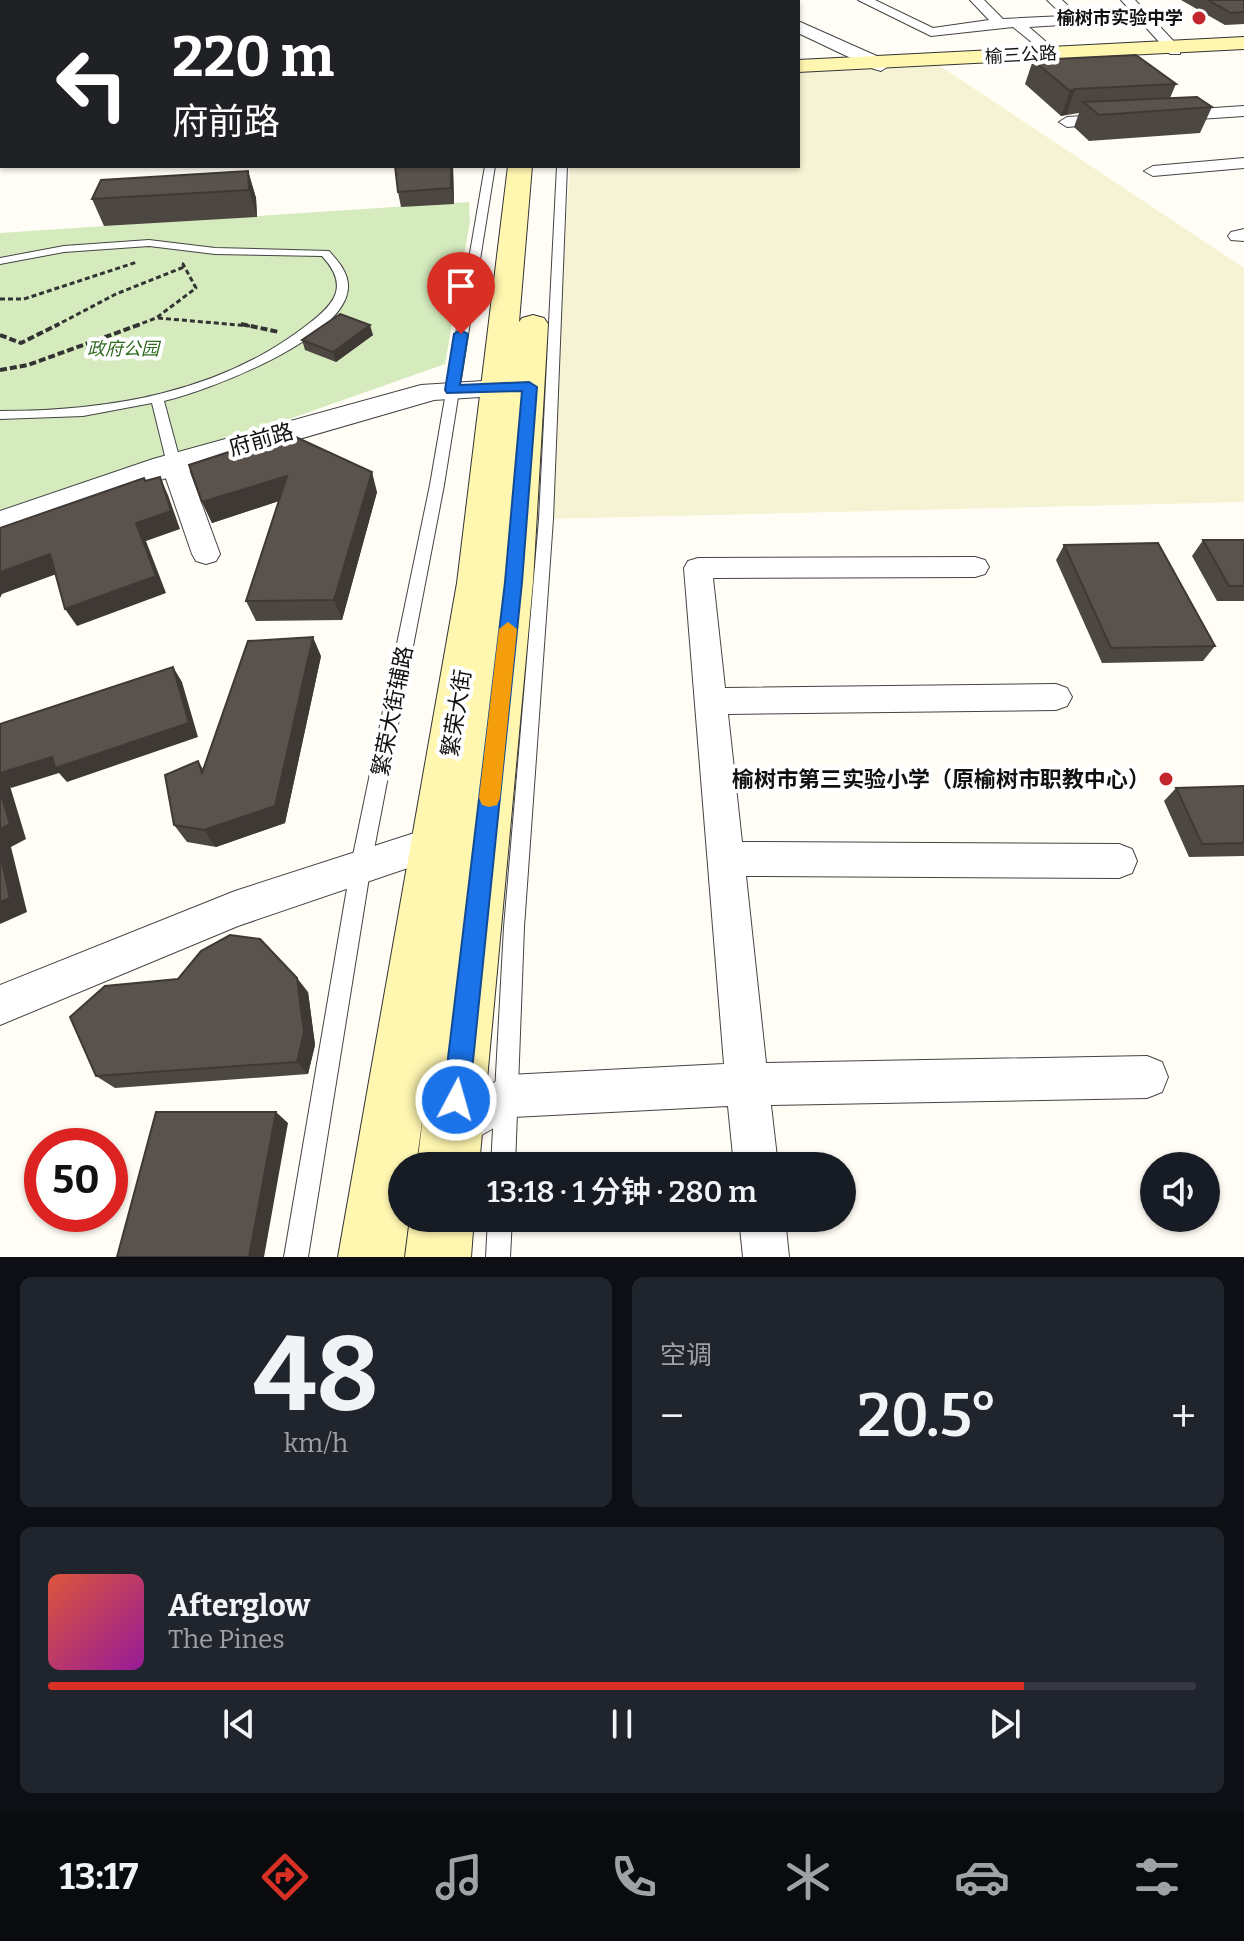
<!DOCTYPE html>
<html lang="zh">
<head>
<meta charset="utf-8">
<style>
  :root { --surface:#171b24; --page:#20242c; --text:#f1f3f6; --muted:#9ea1a6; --line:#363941; --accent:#d93025 }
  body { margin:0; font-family:Bitter,"Noto Sans SC",serif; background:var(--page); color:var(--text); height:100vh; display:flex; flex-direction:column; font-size:30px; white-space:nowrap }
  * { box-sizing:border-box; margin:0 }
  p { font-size:26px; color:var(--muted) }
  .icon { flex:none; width:44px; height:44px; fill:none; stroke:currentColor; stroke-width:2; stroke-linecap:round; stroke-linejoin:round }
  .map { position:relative; height:1257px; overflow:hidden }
  .panel { display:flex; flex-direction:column; gap:20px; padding:20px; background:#0d0f14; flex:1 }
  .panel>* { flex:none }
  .guide { position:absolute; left:0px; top:0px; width:800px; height:168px; box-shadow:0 2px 6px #0004; background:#202124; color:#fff; overflow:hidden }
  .fabs { position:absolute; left:1140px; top:1152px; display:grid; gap:16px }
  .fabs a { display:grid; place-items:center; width:80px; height:80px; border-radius:50%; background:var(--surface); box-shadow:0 2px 6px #0004; font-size:40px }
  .speed { position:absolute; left:24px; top:1128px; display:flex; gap:16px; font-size:40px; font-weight:700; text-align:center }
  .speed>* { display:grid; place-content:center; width:104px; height:104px; border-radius:50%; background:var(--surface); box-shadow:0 2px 6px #0004; line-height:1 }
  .speed .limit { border:12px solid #d22; background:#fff; color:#111 }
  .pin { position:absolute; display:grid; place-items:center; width:68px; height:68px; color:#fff; margin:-82px -34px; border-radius:50% 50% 50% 0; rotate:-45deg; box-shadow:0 0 8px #0007 }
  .pin .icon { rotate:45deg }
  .me { position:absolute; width:88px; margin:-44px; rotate:6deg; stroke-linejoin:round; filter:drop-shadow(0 0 6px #0008) }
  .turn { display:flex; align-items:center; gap:28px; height:168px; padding:0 40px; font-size:36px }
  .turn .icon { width:104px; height:104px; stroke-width:2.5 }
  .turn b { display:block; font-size:56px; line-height:68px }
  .big { font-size:60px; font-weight:600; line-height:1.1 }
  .panel .widget { flex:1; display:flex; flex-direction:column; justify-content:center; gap:12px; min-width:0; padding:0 28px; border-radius:12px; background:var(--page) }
  .panel .dial { align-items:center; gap:0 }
  .dial b { font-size:104px; line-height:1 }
  .song { display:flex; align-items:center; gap:24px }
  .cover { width:96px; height:96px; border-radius:12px; background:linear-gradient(135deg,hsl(10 70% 55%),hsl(300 70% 35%)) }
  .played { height:8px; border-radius:4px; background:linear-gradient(90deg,var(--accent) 85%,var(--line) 85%) }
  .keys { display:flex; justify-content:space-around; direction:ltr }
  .heat { display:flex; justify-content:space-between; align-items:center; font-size:44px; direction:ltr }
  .panel .tiles { flex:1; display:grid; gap:20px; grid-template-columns:1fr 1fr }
  .widget:last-child { grid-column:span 2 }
  .trip { position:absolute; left:388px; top:1152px; width:468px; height:80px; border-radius:40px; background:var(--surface); box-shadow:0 2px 6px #0004; font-weight:600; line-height:80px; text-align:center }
  .tabs { display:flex; height:128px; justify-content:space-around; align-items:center; background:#090b0e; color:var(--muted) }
  .tabs .icon { width:56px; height:56px }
  .tabs .current { color:var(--accent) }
  .tabs b { font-size:36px; color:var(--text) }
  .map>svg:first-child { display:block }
  .farmland { fill:#f6f3d4 }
  .green { fill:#d5ebbd }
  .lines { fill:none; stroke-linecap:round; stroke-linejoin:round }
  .service-casing { stroke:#444; stroke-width:2 }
  .minor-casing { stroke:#444; stroke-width:2 }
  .tertiary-casing { stroke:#444; stroke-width:2 }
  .secondary-casing { stroke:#333; stroke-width:2 }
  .path-far1 { stroke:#333; stroke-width:3; stroke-dasharray:5 3; stroke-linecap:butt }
  .path { stroke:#333; stroke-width:4; stroke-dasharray:7 3; stroke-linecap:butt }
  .service { fill:#fff; fill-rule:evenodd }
  .minor { fill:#fff; fill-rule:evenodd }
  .tertiary { fill:#fff; fill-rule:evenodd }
  .secondary { fill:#fff6b0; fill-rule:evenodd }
  .wall { fill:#4d4742 }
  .shaded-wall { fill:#3f3936 }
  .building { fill:#5a524d; stroke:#3f3936; stroke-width:2 }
  .route { fill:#1a73e8; stroke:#114b97; stroke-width:2 }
  .slow { fill:#f59e0b }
  .poi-dot { fill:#c4262e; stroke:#fff; stroke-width:3 }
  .labels { text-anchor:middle; stroke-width:8; stroke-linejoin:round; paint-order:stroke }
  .far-poi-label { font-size:18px; font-weight:bold; fill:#111; stroke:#fff; text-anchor:end }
  .far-street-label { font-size:18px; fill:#111; stroke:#fff }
  .far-park-label { font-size:18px; font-style:italic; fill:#2f6b1f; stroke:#fff }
  .street-label { font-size:22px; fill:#111; stroke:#fff }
  .poi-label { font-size:22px; font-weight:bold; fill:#111; stroke:#fff; text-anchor:end }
</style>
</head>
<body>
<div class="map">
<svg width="1244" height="1257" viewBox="0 0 1244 1257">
  <rect width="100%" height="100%" fill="#fffdf5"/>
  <path class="farmland" d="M940 66 1244 268V502L546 519 570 166H798V73Z"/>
  <path class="green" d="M469 202 470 221 445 364 0 521V233Z"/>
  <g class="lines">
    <g class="service-casing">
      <path id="service" d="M512 0H520L511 2Z
        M569 0H577V2H569Z
        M485 166H495L444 485 371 865 308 1257H284L351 865 430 485Z
        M557 166H567L553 519 524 927 515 1166H491L504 927 539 519Z
        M149 240 215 248 329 251C338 261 349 273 348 288 345 339 207 391 164 401L181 464 179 467 174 468 167 464 152 403 83 416 0 419V411C108 411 220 393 307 325 335 304 350 286 322 256L215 254 149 246 64 252 0 264V258L64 246Z
        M488 1218H512L510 1257H486Z"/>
    </g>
    <g class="minor-casing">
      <path id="minor" d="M66 0H80L64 2Z
        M534 0H548L533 2Z
        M858 0H875L933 28 989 20 970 0H984L1003 19 1064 16 1047 0H1062L1083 20 1076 24 1029 27 1060 54V60L1055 61 1013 27 931 36Z
        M1121 0H1135L1180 48V54H1170Z
        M2 96V107L0 108V97Z
        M1244 106V116L1169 121 1161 116 1169 111Z
        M1117 114 1123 116V122L1067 127 1059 122 1067 117Z
        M1244 158V168L1153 176 1144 171 1153 166Z
        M1244 229V241L1231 240 1228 236 1231 232Z
        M174 456 183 458 187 464 220 554 216 561 206 564 196 561 192 554 161 464 165 458Z
        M975 557 985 560 989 567 985 574 975 577 713 578 725 688 1056 684 1067 688 1072 697 1067 706 1056 710 728 714 742 842 1119 844 1132 849 1137 861 1132 873 1119 878 746 876 766 1063 1147 1056 1162 1062 1168 1077 1162 1092 1147 1098 771 1105 778 1166H734L728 1106 513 1117 452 1152 437 1145 430 1130 437 1115 507 1075 724 1064 684 568 688 561 698 558Z
        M436 826 449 830 454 842 449 854 238 926 0 1025V985L235 891Z
        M739 1218H785L789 1257H743Z"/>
    </g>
    <g class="tertiary-casing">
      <path id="tertiary" d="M734 0H753L754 2H735Z
        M798 21 888 61 890 65 881 71 874 69 798 33Z
        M529 378 540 381 544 387 540 393 434 400 175 475 0 536V511L153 459 421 385Z"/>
    </g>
    <g class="secondary-casing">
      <path id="secondary" d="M1244 37V49L798 72V60Z
        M0 105H2V119H0Z
        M508 166H532L519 322 522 318 533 315 544 318 548 324 533 582 479 1166H417L424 1108 416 1166H402V1218H409L404 1257H338L457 583Z
        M410 1218H474L471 1257H405Z"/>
    </g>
    <path class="path-far1" d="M0 299H24L137 262
      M158 318 250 326
      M55 326 116 294 184 267
      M135 326 156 318 196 288 183 264 179 263"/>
    <path class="path" d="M241 324 279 332
      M0 335 21 343 59 324
      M0 370 28 365 141 324"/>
    <use href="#service" class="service"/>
    <use href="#minor" class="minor"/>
    <use href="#tertiary" class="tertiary"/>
    <use href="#secondary" class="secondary"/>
  </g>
  <path class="wall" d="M1181 0H1244V24L1225 25Z
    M1033 60 1176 84 1170 98 1212 107 1200 133 1089 141 1074 127 1079 113 1061 116 1025 84Z
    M453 166 454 204 401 207 398 192Z
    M248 171 256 198 257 217 104 226 92 199Z
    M373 335 336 362 305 350 302 340Z
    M377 492 342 620 256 621 246 601 279 501 212 523 202 502Z
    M1203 540H1244V601H1217L1192 556Z
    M1064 545 1215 646 1203 661 1102 663 1056 560Z
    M321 656 285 823 216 847 187 842 174 825 198 761 203 769Z
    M1244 786V856L1189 857 1164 801 1176 788Z
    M308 992 315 1045 308 1074 115 1088 96 1076Z"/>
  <path class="shaded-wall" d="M1075 89 1067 114 1061 116 1070 91Z
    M451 166H453L454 204 451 188Z
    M248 171 256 198 257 217 249 190Z
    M370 325 373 335 336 362 333 352Z
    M372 472 377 492 342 620 334 600Z
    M287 476 294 496 212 523 202 502Z
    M160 477 168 495 180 529 146 541 166 593 77 626 65 609 136 523Z
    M50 554 62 572 2 594 0 598V572Z
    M313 637 321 656 285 823 216 847 204 830Z
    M173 667 182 682 198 737 67 782 59 773 11 788 10 786 26 839 11 847 27 912 0 924V771L52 757Z
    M297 978 308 992 315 1045 308 1074 297 1062Z
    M276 1112 288 1123 264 1257H249Z"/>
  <path class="building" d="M445 0H483V2H444Z
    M1208 0H1244V12L1231 13Z
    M1136 55 1176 84 1075 89 1070 91 1033 60Z
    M1197 97 1212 107 1099 115 1083 102Z
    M395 166H451V188L398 192Z
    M248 171 249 190 92 199 101 180Z
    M340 314 370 325 333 352 302 340Z
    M287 433 372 472 334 600 246 601 287 476 202 502 189 465Z
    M160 477 171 511 136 523 156 576 65 609 50 554 0 572V528L144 478 145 481Z
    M1203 540H1244V586H1229Z
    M1158 543 1215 646 1111 648 1064 545Z
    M313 637 275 806 204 830 174 825 165 775 198 761 202 773 248 641Z
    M173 667 189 723 55 768 52 757 0 773V724Z
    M1244 786V843L1202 844 1176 788Z
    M0 791 10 824 0 829Z
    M0 854 10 898 0 902Z
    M230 935 260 939 297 978 304 1032 297 1062 96 1076 70 1017 105 986 178 979 201 951Z
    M156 1112H276L249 1257H117Z"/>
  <path class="route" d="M461 330 468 334 460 385 529 382 537 387 522 582 469 1100 465 1109 456 1113 446 1109 443 1100 505 582 522 391 447 393 445 390 454 334Z"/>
  <path class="slow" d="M508 622 517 629 500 798 497 805 489 807 482 805 479 798 499 629Z"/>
  <g class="poi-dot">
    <circle cx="1199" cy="18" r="8"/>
    <circle cx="1166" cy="779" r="8"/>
  </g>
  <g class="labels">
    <g class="far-poi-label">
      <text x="1183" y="24">榆树市实验中学</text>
    </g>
    <g class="far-street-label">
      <text transform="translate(1021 55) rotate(-3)" y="6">榆三公路</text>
    </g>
    <g class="far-park-label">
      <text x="123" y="355">政府公园</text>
    </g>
    <g class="street-label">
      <text transform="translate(261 439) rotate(-16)" y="8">府前路</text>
      <text transform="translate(392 711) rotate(-79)" y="8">繁荣大街辅路</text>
      <text transform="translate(456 713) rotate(-81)" y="8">繁荣大街</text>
    </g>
    <g class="poi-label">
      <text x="1150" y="787">榆树市第三实验小学（原榆树市职教中心）</text>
    </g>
  </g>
</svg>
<div class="fabs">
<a><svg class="icon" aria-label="sound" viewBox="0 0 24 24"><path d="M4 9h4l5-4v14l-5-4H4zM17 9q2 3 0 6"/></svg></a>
</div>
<div class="speed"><div class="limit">50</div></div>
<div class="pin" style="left:461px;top:334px;background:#d93025"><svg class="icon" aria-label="arrive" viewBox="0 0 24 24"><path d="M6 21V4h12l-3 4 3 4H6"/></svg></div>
<svg class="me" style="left:456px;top:1100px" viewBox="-20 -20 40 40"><circle r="17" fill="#1a73e8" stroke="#fff" stroke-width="3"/><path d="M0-11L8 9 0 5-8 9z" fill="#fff"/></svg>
<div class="trip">13:18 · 1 分钟 · 280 m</div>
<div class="guide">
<div class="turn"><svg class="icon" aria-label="left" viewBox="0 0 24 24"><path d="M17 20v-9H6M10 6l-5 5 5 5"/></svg><div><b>220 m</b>府前路</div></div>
</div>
</div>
<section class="panel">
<div class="tiles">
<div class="widget dial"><b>48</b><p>km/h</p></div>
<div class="widget"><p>空调</p>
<div class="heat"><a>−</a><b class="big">20.5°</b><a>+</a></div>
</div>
<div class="widget">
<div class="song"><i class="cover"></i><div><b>Afterglow</b><p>The Pines</p></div></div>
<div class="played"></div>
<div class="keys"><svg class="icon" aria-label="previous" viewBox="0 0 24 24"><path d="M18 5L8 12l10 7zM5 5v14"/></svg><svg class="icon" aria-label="pause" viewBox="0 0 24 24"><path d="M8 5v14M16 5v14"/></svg><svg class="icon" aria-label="next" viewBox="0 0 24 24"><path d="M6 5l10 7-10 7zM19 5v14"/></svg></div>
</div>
</div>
</section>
<nav class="tabs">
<b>13:17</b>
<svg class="icon current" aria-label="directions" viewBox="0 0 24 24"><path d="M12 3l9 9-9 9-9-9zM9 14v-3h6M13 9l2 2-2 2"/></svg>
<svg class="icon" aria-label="music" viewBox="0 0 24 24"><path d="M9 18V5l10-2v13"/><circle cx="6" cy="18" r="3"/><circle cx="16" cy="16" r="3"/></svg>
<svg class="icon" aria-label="phone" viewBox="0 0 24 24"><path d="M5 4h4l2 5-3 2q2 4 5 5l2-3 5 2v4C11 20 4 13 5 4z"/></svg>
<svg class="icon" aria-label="climate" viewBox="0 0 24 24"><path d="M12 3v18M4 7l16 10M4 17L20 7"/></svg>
<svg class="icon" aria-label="car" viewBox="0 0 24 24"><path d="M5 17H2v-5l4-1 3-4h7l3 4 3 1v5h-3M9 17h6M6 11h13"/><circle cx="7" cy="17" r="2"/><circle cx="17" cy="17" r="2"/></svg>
<svg class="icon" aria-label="filters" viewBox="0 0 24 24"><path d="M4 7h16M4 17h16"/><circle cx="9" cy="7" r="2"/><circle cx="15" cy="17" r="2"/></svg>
</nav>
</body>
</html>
